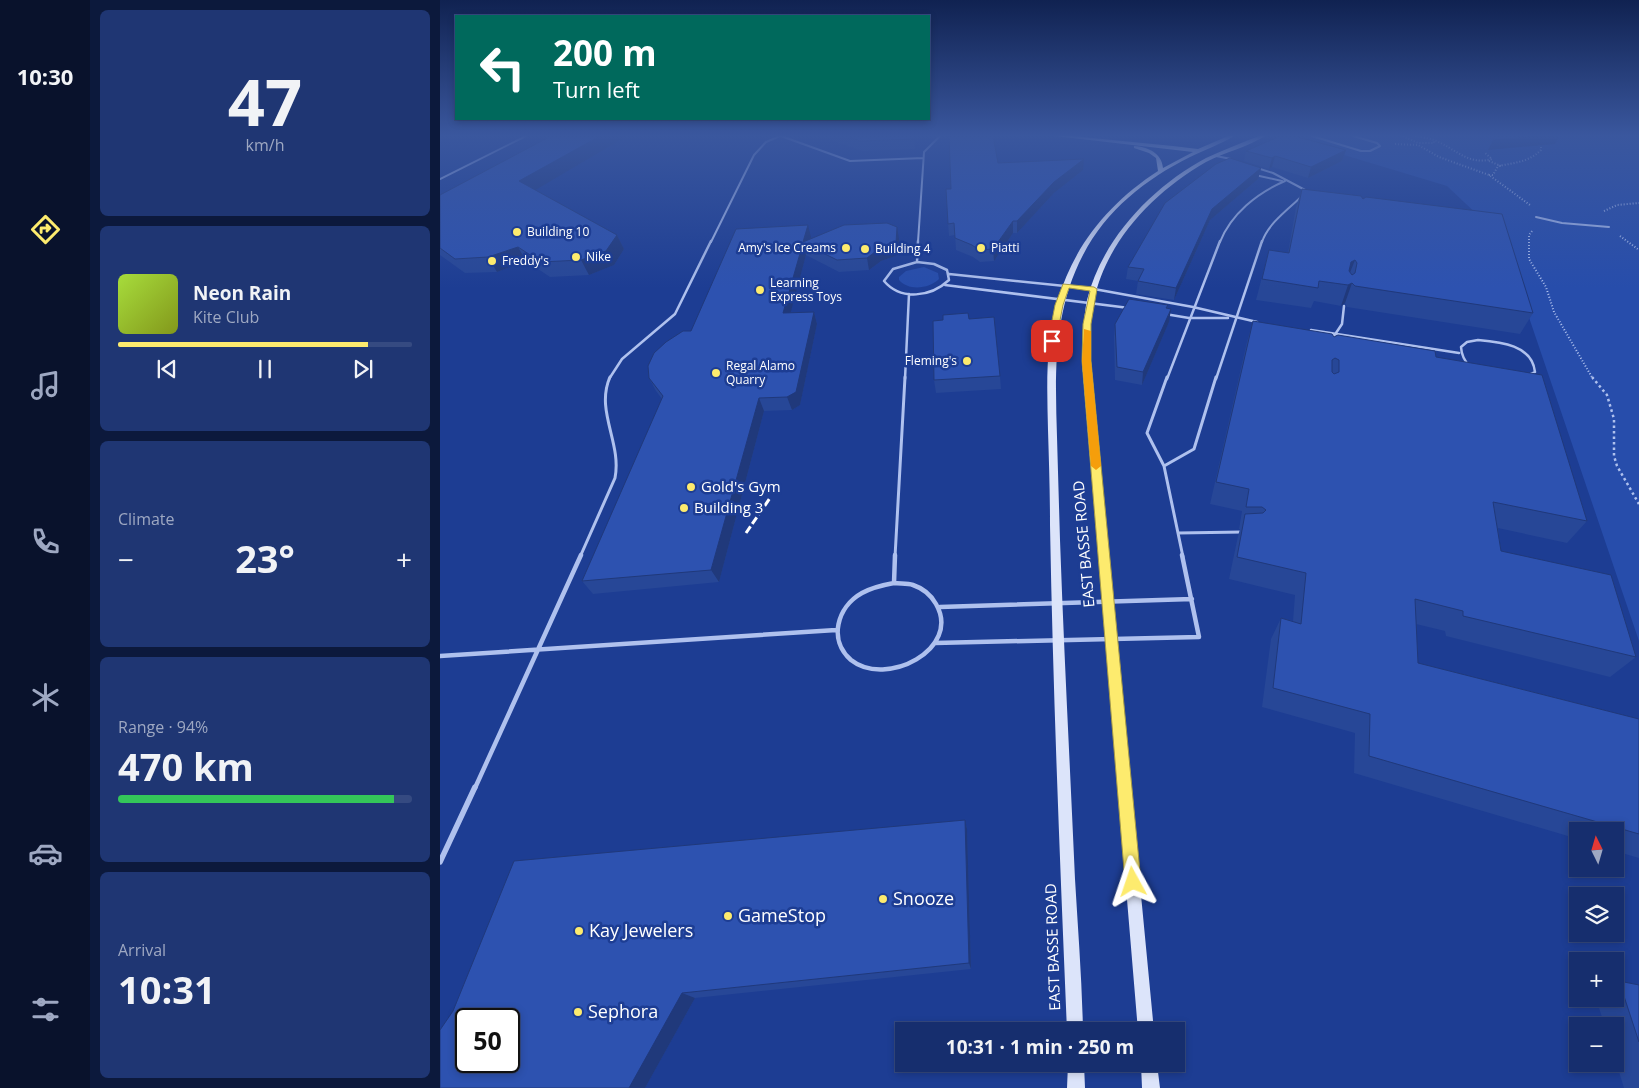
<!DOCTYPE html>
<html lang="en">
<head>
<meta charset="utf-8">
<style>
  :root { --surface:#162e6e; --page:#1f3673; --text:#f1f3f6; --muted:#9ea8c2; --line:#354a81; --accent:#fdeb6e }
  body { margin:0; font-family:"Open Sans",sans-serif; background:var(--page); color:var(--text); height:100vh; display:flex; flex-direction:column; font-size:19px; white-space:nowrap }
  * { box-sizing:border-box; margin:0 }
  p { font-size:16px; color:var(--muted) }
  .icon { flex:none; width:28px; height:28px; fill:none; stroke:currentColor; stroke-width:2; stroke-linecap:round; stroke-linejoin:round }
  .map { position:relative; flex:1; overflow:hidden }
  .drawer { display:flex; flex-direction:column; gap:10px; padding:10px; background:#0c193c; width:350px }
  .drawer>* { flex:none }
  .banner { position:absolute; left:15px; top:15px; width:475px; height:105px; border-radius:0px; box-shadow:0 2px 8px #0003,0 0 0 1px var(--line); background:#00695c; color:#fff; overflow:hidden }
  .needle { width:32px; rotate:355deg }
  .buttons { position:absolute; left:1129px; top:822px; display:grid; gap:10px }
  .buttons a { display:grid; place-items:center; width:55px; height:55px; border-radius:0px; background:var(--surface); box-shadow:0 2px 8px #0003,0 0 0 1px var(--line); font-size:25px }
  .speed { position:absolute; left:15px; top:1008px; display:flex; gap:10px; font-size:25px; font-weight:700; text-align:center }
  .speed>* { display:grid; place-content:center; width:65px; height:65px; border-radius:50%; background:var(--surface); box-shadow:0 2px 8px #0003,0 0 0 1px var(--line); line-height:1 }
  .speed .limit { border:2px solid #111; border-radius:8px; background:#fff; color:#111 }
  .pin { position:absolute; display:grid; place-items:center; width:42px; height:42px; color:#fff; margin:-21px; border-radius:10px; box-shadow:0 2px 8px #0006 }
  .me { position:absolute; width:55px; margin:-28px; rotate:355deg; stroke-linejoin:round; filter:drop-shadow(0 0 4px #0008) }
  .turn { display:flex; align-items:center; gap:18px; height:105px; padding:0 15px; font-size:22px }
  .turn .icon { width:65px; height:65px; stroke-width:2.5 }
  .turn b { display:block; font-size:35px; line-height:42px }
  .big { font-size:38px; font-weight:700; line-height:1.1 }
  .drawer .card { flex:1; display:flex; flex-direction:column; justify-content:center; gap:8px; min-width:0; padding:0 18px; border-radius:8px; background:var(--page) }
  .drawer .dial { align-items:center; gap:0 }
  .dial b { font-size:65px; line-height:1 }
  .song { display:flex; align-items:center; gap:15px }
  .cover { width:60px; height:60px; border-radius:8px; background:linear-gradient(135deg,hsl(80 70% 55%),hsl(70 70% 35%)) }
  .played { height:5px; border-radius:2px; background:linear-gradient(90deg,var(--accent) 85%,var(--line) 85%) }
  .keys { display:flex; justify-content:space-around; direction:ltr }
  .heat { display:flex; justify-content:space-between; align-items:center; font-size:28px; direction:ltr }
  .charge { height:8px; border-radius:4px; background:linear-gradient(90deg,#34c759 94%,var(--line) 0) }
  .trip { position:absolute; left:455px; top:1022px; width:290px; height:50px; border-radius:0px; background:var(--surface); box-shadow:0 2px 8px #0003,0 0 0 1px var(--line); font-weight:700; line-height:50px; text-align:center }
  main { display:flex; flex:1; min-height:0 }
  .dock { display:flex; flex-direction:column; width:90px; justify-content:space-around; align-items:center; background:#09122c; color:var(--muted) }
  .dock .icon { width:35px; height:35px }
  .dock .on { color:var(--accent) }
  .dock b { font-size:22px; color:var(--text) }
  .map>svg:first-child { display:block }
  .green { fill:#274dab }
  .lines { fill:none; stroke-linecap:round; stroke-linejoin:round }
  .path-far1 { stroke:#afc1ee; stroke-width:2; stroke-dasharray:1 2; stroke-linecap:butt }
  .path { stroke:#afc1ee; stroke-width:2.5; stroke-dasharray:2.5 3; stroke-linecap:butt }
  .service-far4 { stroke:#afc1ee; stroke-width:2 }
  .service-far3 { stroke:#afc1ee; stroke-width:2.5 }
  .service-far2 { stroke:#afc1ee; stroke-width:3 }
  .service-far1 { stroke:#afc1ee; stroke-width:4.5 }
  .service { stroke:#afc1ee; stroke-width:5.5 }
  .secondary { fill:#dce4fa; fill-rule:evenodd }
  .rail { stroke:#fff; stroke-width:3; stroke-dasharray:8 3; stroke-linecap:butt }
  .wall { fill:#274797 }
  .shaded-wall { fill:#20397b }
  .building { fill:#2d52b0; stroke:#20397b; fill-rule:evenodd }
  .route { fill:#fdeb6e; stroke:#a49948 }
  .slow { fill:#f59e0b }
  .poi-dot { fill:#fdeb6e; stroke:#1d3d93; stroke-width:2 }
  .labels { text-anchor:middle; stroke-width:5; stroke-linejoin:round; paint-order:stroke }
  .far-poi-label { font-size:12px; fill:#fff; stroke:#1d3d93; text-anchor:start }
  .poi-label { font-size:15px; fill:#fff; stroke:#1d3d93; text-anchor:start }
  .street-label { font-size:15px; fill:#fff; stroke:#1d3d93 }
  .near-poi-label { font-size:18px; fill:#fff; stroke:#1d3d93; text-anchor:start }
</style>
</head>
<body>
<main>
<nav class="dock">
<b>10:30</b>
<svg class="icon on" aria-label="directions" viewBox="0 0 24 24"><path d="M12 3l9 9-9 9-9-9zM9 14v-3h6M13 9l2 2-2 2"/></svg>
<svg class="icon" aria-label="music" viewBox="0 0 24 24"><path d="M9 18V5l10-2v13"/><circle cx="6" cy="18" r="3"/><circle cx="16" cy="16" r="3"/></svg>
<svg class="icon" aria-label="phone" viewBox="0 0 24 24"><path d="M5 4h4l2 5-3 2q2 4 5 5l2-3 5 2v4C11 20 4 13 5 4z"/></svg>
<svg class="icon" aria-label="climate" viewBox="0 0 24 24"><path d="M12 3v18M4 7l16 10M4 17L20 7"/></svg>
<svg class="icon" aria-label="car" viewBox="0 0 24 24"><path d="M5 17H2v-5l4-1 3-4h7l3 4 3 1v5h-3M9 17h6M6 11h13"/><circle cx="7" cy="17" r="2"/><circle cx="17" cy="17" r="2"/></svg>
<svg class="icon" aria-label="filters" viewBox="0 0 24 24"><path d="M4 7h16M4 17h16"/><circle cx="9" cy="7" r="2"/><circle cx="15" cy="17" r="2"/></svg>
</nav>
<section class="drawer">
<div class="card dial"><b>47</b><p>km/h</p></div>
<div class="card">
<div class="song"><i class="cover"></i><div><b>Neon Rain</b><p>Kite Club</p></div></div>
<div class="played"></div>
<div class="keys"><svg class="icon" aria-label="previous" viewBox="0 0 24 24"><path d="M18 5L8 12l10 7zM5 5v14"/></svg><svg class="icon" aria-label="pause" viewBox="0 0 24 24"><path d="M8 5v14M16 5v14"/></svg><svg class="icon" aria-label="next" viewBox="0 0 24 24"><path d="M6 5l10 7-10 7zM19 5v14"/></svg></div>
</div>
<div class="card"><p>Climate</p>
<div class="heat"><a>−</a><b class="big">23°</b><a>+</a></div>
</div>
<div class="card"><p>Range · 94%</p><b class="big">470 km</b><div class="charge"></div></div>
<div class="card"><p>Arrival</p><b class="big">10:31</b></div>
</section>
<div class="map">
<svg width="1199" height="1088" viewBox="0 0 1199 1088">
  <rect width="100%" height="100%" fill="#1d3d93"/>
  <path class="green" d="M841 136H1199V641L1062 238 1007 186Z
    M484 267 498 273 499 279C489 289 468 291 459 280V277L466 271Z"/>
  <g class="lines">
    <path class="path-far1" d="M963 136 978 143H994V141
      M975 136C981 137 988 138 994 140 1015 148 1028 166 1052 159L1044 152
      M955 144 978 145 999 157 1049 175 1090 205
      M1049 161 1061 166
      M1049 175H1053L1058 166C1074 163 1089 162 1101 150V140L1104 136
      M1164 211 1177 205 1199 203
      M1092 231 1089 235V259L1106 287 1114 312 1153 379
      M1180 236 1199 250"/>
    <path class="path" d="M1152 377 1167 395 1174 419V456L1177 466 1199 504"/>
    <path class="service-far4" d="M341 136 410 161 483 158
      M872 136 921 151H930L940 146 937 143 913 136
      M776 156 791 159
      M817 168 833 173 867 191
      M815 175 842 181
      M0 179 86 136
      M1096 217 1122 223 1169 227
      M271 242 314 155 326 142 340 136
      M478 242 484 152 500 136
      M780 242C791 214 817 193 845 181
      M822 242C828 224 847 210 861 197"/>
    <path class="service-far3" d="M477 262 494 264 507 270 509 280C491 297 461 301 444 281L453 269Z
      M477 262 478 241
      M509 274 654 289 753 307 817 322
      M505 285 689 308
      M725 314 749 318H788
      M871 330 1019 353
      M894 336 902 324 904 306
      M1038 340C1061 342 1092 345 1095 372 1071 384 1023 380 1021 347L1027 342Z
      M169 379 182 359 235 314 271 241
      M465 379 469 294
      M727 379 780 241
      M776 379 822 241"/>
    <path class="service-far2" d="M727 377 707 433 724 466 743 557
      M1058 377H1080
      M724 466 754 449 776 377
      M738 533 803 532
      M140 557 175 478C182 443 155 411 170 377
      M455 557 465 377"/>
    <path class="service-far1" d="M454 583C460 584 467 583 473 585 482 588 491 595 496 604 522 649 446 688 411 660 388 640 397 607 422 593 431 588 443 585 454 583Z
      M454 583 455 555
      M500 607 752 599
      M495 643 759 637 742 555
      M0 656 396 630
      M35 788 141 555"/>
    <path class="service" d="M0 862 35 787"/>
    <path class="secondary" d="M615 136H632L733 146 758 149 788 136H794C781 144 764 150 750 157 706 179 666 210 643 255 613 312 615 374 617 437 618 471 619 506 620 540 624 653 630 766 635 879 638 930 642 981 643 1031H627C620 862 613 694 610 525 610 494 609 462 608 430 607 387 605 342 618 300 634 245 670 202 718 171L716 158 709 153 694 148V146C708 147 722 153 723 168L753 152Z
      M819 136H825C808 147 785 152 766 162 714 192 667 240 654 300 650 320 650 341 650 361L714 1031H698L642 361C643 341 643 320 647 300 662 239 712 187 766 158 783 150 801 143 819 136Z
      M628 1064H644L645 1088H627Z
      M701 1064H717L720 1088H702Z"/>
    <path class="rail" d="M306 533 330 498"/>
  </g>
  <path class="wall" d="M111 136H187L95 190 177 235 184 249 174 265 149 275 110 277 86 261 57 272 25 273 0 255V195Z
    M379 136H474L475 146V149L422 151Z
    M840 136H863L862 138 906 150 902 161 868 178 832 167 829 169 804 161 806 151Z
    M558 163 643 170 614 193 577 233H573L554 261 540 262 533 257 516 250 515 235 509 236 508 224 511 189Z
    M821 168 818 179 770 220 734 300 696 294 698 281 686 279 688 267Z
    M862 189 923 199 1093 313 1080 334 907 307 905 303 901 306 874 301 871 308 816 300 829 250 848 253 856 207Z
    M371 237 370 239H459L458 255 441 261 429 270 399 272 366 255 350 313 374 312 377 324 360 405 352 410 324 411 279 582 153 594 142 581 222 399 216 391 209 378 251 331Z
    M728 305 727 309 729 322 702 385 675 380 674 337 675 324Z
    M529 319 560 376 561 389 496 393 494 380Z
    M813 321 996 357 1147 521 1127 543 1058 528 1061 551 1196 657 1170 677 1006 636 1005 631 976 624 978 663 1199 719V858L1175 851V831H1138V839L914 773 915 733 822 707 831 639 841 618 853 621 855 595 789 579 798 536 800 529H799L802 511 770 504 807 342Z
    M525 820 527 829 531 969 255 998 205 1088H0Z
    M1179 981 1199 985V1088H1184L1175 1059V1026H1165L1156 999H1175V982Z"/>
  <path class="shaded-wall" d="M160 136H187L87 195 79 181Z
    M1097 136H1119L1115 144 1048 150 1053 140Z
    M906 150 902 161 868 178 871 167Z
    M835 156 832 167 829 169 832 158Z
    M644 159 643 170 614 193 577 233V221L614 182Z
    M821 168 818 179 770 220 734 300 736 288 772 209Z
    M573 221V233L554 261 553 249Z
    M368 225 371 237 369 246 363 242Z
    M457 227 459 239 458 255 441 261 429 270 427 258 439 249Z
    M177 235 184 249 174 265 149 275 141 260Z
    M363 243 366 255 347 326 343 313Z
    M78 247 86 261 57 272 48 257Z
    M915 260 907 280 911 262Z
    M912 283 905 303 901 306 908 285Z
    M731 309 729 322 702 385 703 372Z
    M374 312 377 324 360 405 352 410 347 397Z
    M319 398 324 411 279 582 271 570Z
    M525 820 527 829 531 969 529 963Z
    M242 993 255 998 205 1088H189Z"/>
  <path class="building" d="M111 136H160L79 181 177 235 166 251 141 260 101 262 78 247 48 257 15 259 0 248V195Z
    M406 136H474V139L420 141Z
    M509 136H553L558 163 644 159 614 182 577 221H573L553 249 539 250 532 245 515 238 514 223 508 224 506 189H511Z
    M840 136H859L858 137 906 150 871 167 835 156 832 158 806 151Z
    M1055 136H1097L1053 140Z
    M790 158 821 168 772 209 736 288 698 281 704 269 688 267 725 203 776 164Z
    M862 189 921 196 923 199 926 197 1062 214 1093 313 915 286 912 283 908 285 879 281 878 288 822 279 829 250 849 253ZM915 260 917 263 915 273 912 275 909 271 911 262Z
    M447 223 457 227 456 243 439 249 427 258 397 260 363 243 343 313 374 312 356 392 347 397 319 398 271 570 142 581 223 396 209 378 208 366 214 353 226 342 243 331H251L296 229 368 225 363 242 404 225Z
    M689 299 728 305 726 308 731 309 703 372 677 367 675 324Z
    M528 313 529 319 554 317 560 376 494 380 493 321 503 320V315Z
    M813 321 892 334 894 337 898 335 995 351 996 357 1102 375 1147 521 1053 502 1061 551 1171 575 1196 657 1023 616V611L975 599 978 663 1199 719V834L929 756 930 714 833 688 841 618 861 624 866 573 797 557 805 514 823 513 826 510 822 507H806L809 489 776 482ZM895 358 899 360V372L894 374 892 372V360Z
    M525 820 529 963 242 993 189 1088H0V1030L13 1011 74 861ZM26 1019H69V1061H26Z
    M1179 981 1199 985V1042Z"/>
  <linearGradient id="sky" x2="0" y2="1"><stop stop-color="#102251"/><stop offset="0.47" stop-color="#3a579e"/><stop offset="1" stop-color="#3a579e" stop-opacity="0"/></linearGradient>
  <rect width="1199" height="288" fill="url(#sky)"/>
  <path class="route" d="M623 284 654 287 657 289 651 324V361L701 882 699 888 693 890 687 888 685 882 642 361 643 324 650 291 629 288 623 305 616 341 609 343 608 341 615 305Z"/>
  <path class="slow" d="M644 329 651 331V361L661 466 656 470 651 466 642 361Z"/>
  <g class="poi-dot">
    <circle cx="77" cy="232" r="5"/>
    <circle cx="406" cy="248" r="5"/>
    <circle cx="541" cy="248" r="5"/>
    <circle cx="425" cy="249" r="5"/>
    <circle cx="136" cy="257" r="5"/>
    <circle cx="52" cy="261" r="5"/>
    <circle cx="320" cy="290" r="5"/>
    <circle cx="527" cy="361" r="5"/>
    <circle cx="276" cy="373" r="5"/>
    <circle cx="251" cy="487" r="5"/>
    <circle cx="244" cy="508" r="5"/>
    <circle cx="443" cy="899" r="5"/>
    <circle cx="288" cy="916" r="5"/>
    <circle cx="139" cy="931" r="5"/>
    <circle cx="138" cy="1012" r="5"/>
  </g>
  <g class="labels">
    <g class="far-poi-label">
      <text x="87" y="236">Building 10</text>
      <text x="396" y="252" text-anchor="end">Amy's Ice Creams</text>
      <text x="551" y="252">Piatti</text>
      <text x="435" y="253">Building 4</text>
      <text x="146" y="261">Nike</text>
      <text x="62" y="265">Freddy's</text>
      <text x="330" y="287">Learning<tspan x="330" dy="14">Express Toys</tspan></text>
      <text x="517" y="365" text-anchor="end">Fleming's</text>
      <text x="286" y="370">Regal Alamo<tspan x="286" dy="14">Quarry</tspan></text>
    </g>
    <g class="poi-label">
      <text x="261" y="492">Gold's Gym</text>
      <text x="254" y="513">Building 3</text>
    </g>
    <g class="street-label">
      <text transform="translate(644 544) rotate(-95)" y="5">EAST BASSE ROAD</text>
      <text transform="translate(613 947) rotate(-92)" y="5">EAST BASSE ROAD</text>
    </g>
    <g class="near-poi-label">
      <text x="453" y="905">Snooze</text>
      <text x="298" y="922">GameStop</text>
      <text x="149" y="937">Kay Jewelers</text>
      <text x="148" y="1018">Sephora</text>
    </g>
  </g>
</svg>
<div class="buttons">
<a><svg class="needle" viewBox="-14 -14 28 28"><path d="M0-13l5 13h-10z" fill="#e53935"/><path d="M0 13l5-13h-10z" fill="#9ea8c2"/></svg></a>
<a><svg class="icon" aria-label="layers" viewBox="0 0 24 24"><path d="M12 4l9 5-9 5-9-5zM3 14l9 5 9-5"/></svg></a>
<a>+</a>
<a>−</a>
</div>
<div class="speed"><div class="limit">50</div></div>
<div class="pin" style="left:612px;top:341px;background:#d93025"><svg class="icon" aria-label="arrive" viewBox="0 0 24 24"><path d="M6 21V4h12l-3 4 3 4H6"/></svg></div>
<svg class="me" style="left:693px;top:882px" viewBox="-20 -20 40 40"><path d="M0-17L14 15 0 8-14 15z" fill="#fdeb6e" stroke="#fff" stroke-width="4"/></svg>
<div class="trip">10:31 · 1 min · 250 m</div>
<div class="banner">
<div class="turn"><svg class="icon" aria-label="left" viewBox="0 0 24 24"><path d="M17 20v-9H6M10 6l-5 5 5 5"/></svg><div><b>200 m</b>Turn left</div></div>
</div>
</div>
</main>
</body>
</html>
